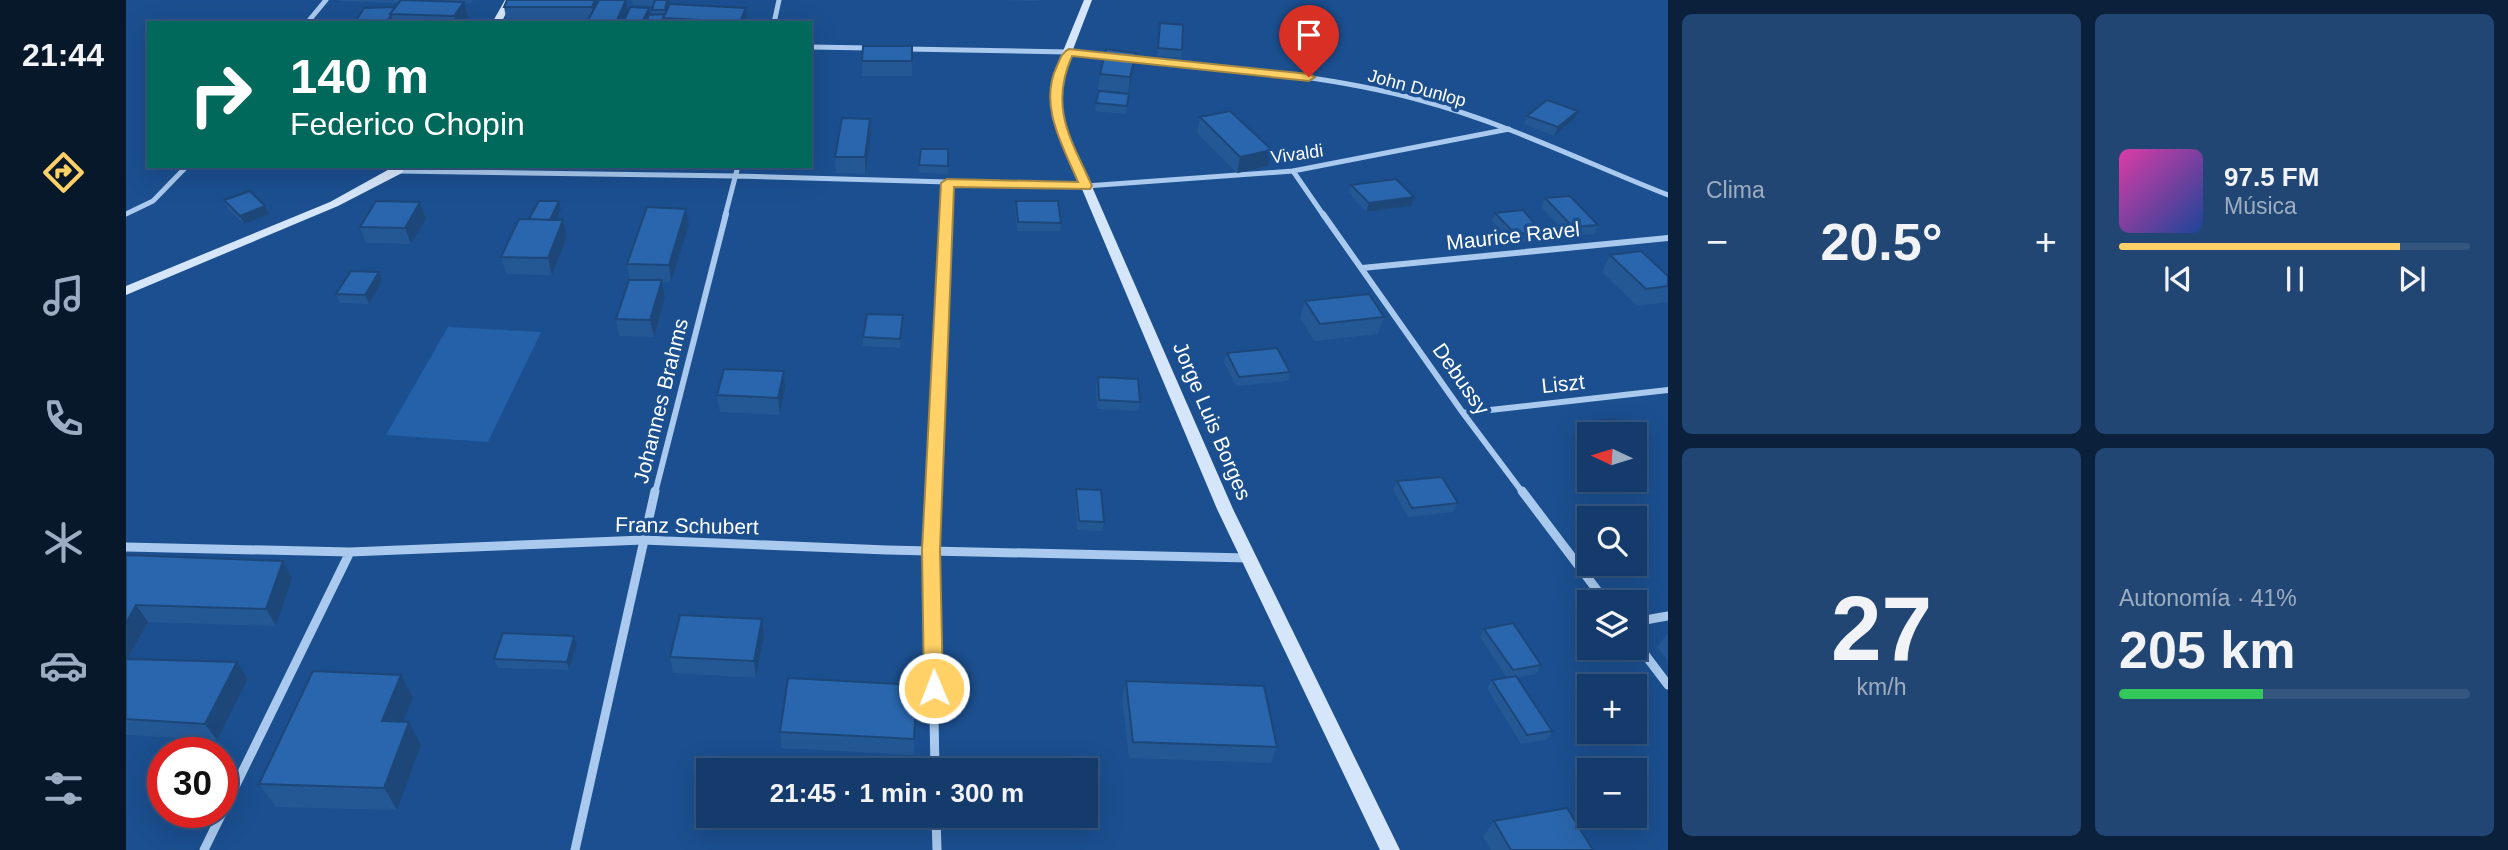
<!DOCTYPE html>
<html lang="es">
<head>
<meta charset="utf-8">
<style>
  :root { --surface:#143b6b; --page:#214673; --text:#f1f3f6; --muted:#9dadc1; --line:#33557e; --accent:#ffd166 }
  body { margin:0; font-family:Arial,sans-serif; background:var(--page); color:var(--text); height:100vh; display:flex; flex-direction:column; font-size:26px; white-space:nowrap }
  * { box-sizing:border-box; margin:0 }
  p { font-size:23px; color:var(--muted) }
  .icon { flex:none; width:38px; height:38px; fill:none; stroke:currentColor; stroke-width:2; stroke-linecap:round; stroke-linejoin:round }
  .map { position:relative; flex:1; overflow:hidden }
  .details { display:flex; flex-direction:column; gap:14px; padding:14px; background:#0b203b; width:840px }
  .details>* { flex:none }
  .hud { position:absolute; left:21px; top:21px; width:665px; height:147px; border-radius:0px; box-shadow:0 7px 28px #0002,0 0 0 2px var(--line); background:#00695c; color:#fff; overflow:hidden }
  .needle { width:46px; rotate:274deg }
  .fabs { position:absolute; left:1451px; top:422px; display:grid; gap:14px }
  .fabs a { display:grid; place-items:center; width:70px; height:70px; border-radius:0px; background:var(--surface); box-shadow:0 7px 28px #0002,0 0 0 2px var(--line); font-size:35px }
  .speed { position:absolute; left:21px; top:737px; display:flex; gap:14px; font-size:35px; font-weight:700; text-align:center }
  .speed>* { display:grid; place-content:center; width:91px; height:91px; border-radius:50%; background:var(--surface); box-shadow:0 7px 28px #0002,0 0 0 2px var(--line); line-height:1 }
  .speed .limit { border:10px solid #d22; background:#fff; color:#111 }
  .pin { position:absolute; display:grid; place-items:center; width:60px; height:60px; color:#fff; margin:-72px -30px; border-radius:50% 50% 50% 0; rotate:-45deg; box-shadow:0 0 7px #0007 }
  .pin .icon { rotate:45deg }
  .me { position:absolute; width:77px; margin:-38px; rotate:359deg; stroke-linejoin:round; filter:drop-shadow(0 0 5px #0008) }
  .turn { display:flex; align-items:center; gap:24px; height:147px; padding:0 28px; font-size:32px }
  .turn .icon { width:91px; height:91px; stroke-width:2.5 }
  .turn b { display:block; font-size:49px; line-height:60px }
  .big { font-size:52px; font-weight:700; line-height:1.1 }
  .details .widget { flex:1; display:flex; flex-direction:column; justify-content:center; gap:10px; min-width:0; padding:0 24px; border-radius:10px; background:var(--page) }
  .details .dial { align-items:center; gap:0 }
  .dial b { font-size:91px; line-height:1 }
  .song { display:flex; align-items:center; gap:21px }
  .cover { width:84px; height:84px; border-radius:10px; background:linear-gradient(135deg,hsl(320 70% 55%),hsl(220 70% 35%)) }
  .played { height:7px; border-radius:4px; background:linear-gradient(90deg,var(--accent) 80%,var(--line) 80%) }
  .keys { display:flex; justify-content:space-around; direction:ltr }
  .heat { display:flex; justify-content:space-between; align-items:center; font-size:38px; direction:ltr }
  .charge { height:10px; border-radius:5px; background:linear-gradient(90deg,#34c759 41%,var(--line) 0) }
  .details .tiles { flex:1; display:grid; gap:14px; grid-template-columns:repeat(2,1fr) }
  .trip { position:absolute; left:570px; top:758px; width:402px; height:70px; border-radius:0px; background:var(--surface); box-shadow:0 7px 28px #0002,0 0 0 2px var(--line); font-weight:700; line-height:70px; text-align:center }
  main { display:flex; flex:1; min-height:0 }
  .dock { display:flex; flex-direction:column; width:126px; justify-content:space-around; align-items:center; background:#08182b; color:var(--muted) }
  .dock .icon { width:49px; height:49px }
  .dock .active { color:var(--accent) }
  .dock b { font-size:32px; color:var(--text) }
  .map>svg:first-child { display:block }
  .green { fill:#2461a8 }
  .lines { fill:none; stroke-linecap:round; stroke-linejoin:round }
  .street-far2 { stroke:#a9c9ee; stroke-width:5 }
  .street-far1 { stroke:#a9c9ee; stroke-width:6 }
  .street { stroke:#a9c9ee; stroke-width:9 }
  .secondary { fill:#d6e6fa; fill-rule:evenodd }
  .wall { fill:#245895 }
  .shaded-wall { fill:#1d4779 }
  .building { fill:#2a66ad; stroke:#1d4779; stroke-width:2 }
  .route { fill:#ffd166; stroke:#a68842; stroke-width:2 }
  .labels { text-anchor:middle; stroke-width:7; stroke-linejoin:round; paint-order:stroke }
  .far-street-label { font-size:18px; fill:#fff; stroke:#1b4f8f }
  .street-label { font-size:21px; fill:#fff; stroke:#1b4f8f }
</style>
</head>
<body>
<main>
<nav class="dock">
<b>21:44</b>
<svg class="icon active" aria-label="directions" viewBox="0 0 24 24"><path d="M12 3l9 9-9 9-9-9zM9 14v-3h6M13 9l2 2-2 2"/></svg>
<svg class="icon" aria-label="music" viewBox="0 0 24 24"><path d="M9 18V5l10-2v13"/><circle cx="6" cy="18" r="3"/><circle cx="16" cy="16" r="3"/></svg>
<svg class="icon" aria-label="phone" viewBox="0 0 24 24"><path d="M5 4h4l2 5-3 2q2 4 5 5l2-3 5 2v4C11 20 4 13 5 4z"/></svg>
<svg class="icon" aria-label="climate" viewBox="0 0 24 24"><path d="M12 3v18M4 7l16 10M4 17L20 7"/></svg>
<svg class="icon" aria-label="car" viewBox="0 0 24 24"><path d="M5 17H2v-5l4-1 3-4h7l3 4 3 1v5h-3M9 17h6M6 11h13"/><circle cx="7" cy="17" r="2"/><circle cx="17" cy="17" r="2"/></svg>
<svg class="icon" aria-label="filters" viewBox="0 0 24 24"><path d="M4 7h16M4 17h16"/><circle cx="9" cy="7" r="2"/><circle cx="15" cy="17" r="2"/></svg>
</nav>
<div class="map">
<svg width="1542" height="850" viewBox="0 0 1542 850">
  <rect width="100%" height="100%" fill="#1b4f8f"/>
  <path class="green" d="M322 327 415 332 362 442 260 435Z"/>
  <g class="lines">
    <path class="street-far2" d="M181 23 200 0
      M648 23 653 0
      M684 47 744 48
      M780 49 942 52 988 57
      M1000 58C1098 68 1198 74 1294 100 1380 123 1460 163 1542 195
      M272 171 610 176 960 186 1167 171 1383 129
      M1167 171 1198 216
      M0 214 27 201 61 166
      M599 216 612 166
      M820 216 821 183"/>
    <path class="street-far1" d="M1197 214 1337 413 1397 493
      M1236 268 1542 238
      M1337 413 1542 390
      M529 493 600 214
      M807 493 820 214"/>
    <path class="street" d="M808 491 805 550 809 770
      M1396 491 1480 602
      M0 547 224 552 517 540 761 550 1122 558
      M1508 622 1542 616
      M1508 640 1542 685
      M810 816 811 850
      M78 850 224 552
      M449 850 529 491"/>
    <path class="secondary" d="M379 0H387L375 23H366Z
      M958 0H966L936 78V118L1107 509 1274 850H1254L1091 509 926 118V78Z
      M269 166H280L276 173 212 206 0 295V286L204 202Z"/>
  </g>
  <path class="wall" d="M212 0H275L271 3 212 1Z
    M280 0H347L345 3H338L342 17 338 23H231L230 21 269 7Z
    M501 0 503 11 523 8 524 15H526V10L527 6 507 5 506 0H544L542 7 620 8 621 22H381L378 7Z
    M871 0H913L912 1Z
    M1034 23 1056 50 1055 58 1031 56Z
    M786 46V76H736V61Z
    M1008 68 1002 93 972 89 974 74Z
    M1003 94 1000 114 969 111 970 103Z
    M1401 116 1448 119 1428 136 1398 124Z
    M1074 117 1146 150 1142 166 1111 173 1071 133Z
    M744 119 745 135 739 174 710 173 709 157Z
    M795 149H822V174L793 173Z
    M1225 185 1288 197 1285 206 1240 212 1223 193Z
    M1419 198 1472 225 1468 234 1443 236 1415 207Z
    M98 200 139 206 143 214 118 224 102 209Z
    M433 201 435 210 430 220H437L441 237 426 275 380 274 375 257 403 219Z
    M890 201 935 223 934 231H891L889 209Z
    M294 202 300 219 285 244 240 243 234 227Z
    M560 209 563 225 545 282H537L539 297 528 337 493 336 490 319 504 280 501 264Z
    M1369 213 1416 232 1413 240 1385 243 1366 221Z
    M1484 255 1542 276V302L1511 306 1476 272Z
    M253 272 256 281 243 304 214 303 210 294Z
    M1179 301 1258 317 1252 334 1188 341 1174 318Z
    M777 324 774 348 737 346V337Z
    M1101 353 1164 372 1162 381 1110 386 1098 362Z
    M658 371 659 388 654 415 594 412 591 395Z
    M972 377 1014 402 1012 411 971 409 970 386Z
    M1463 422 1503 434H1463V437L1458 431Z
    M1271 481 1332 503 1327 512 1282 517 1267 490Z
    M950 489 978 522 976 531 951 530 949 498Z
    M0 555 166 578 150 626 22 622 2 659 122 679 91 740 0 735Z
    M1358 629 1415 665 1410 674 1391 677 1426 731 1420 740 1395 744 1361 688 1366 680 1381 678 1354 637Z
    M1542 633V661L1531 647Z
    M638 636 630 678 547 673 544 657Z
    M451 645 443 670 372 668 368 659Z
    M1000 681 1151 747 1145 763 1003 758 996 698Z
    M791 685 788 755 656 748 654 732Z
    M287 698 277 722 295 745 271 810 150 807 133 784Z
    M1368 821 1467 850H1365L1357 837Z"/>
  <path class="shaded-wall" d="M469 0H476L468 22 466 7Z
    M500 0 503 14 499 23H490Z
    M541 0H544L540 17 539 10Z
    M338 2 342 17 338 23H330L328 16Z
    M523 8 524 15 521 23H516Z
    M620 8 621 22 614 23V22Z
    M265 15 267 23H260Z
    M1010 53 1008 68 1002 93 1004 77Z
    M1452 111 1448 119 1428 136 1432 127Z
    M744 119 745 135 739 174V157Z
    M1146 150 1142 166 1111 173 1114 157Z
    M1288 197 1285 206 1240 212 1243 203Z
    M433 201 435 210 425 231 423 222Z
    M294 202 300 219 285 244 279 228Z
    M139 206 143 214 118 224 114 216Z
    M560 209 563 225 545 282 543 265Z
    M437 220 441 237 426 275 422 258Z
    M253 272 256 281 243 304 239 295Z
    M536 280 539 297 528 337 524 320Z
    M658 371 659 388 654 415 652 398Z
    M157 561 166 578 150 626 140 609Z
    M10 605 22 622 0 662V623Z
    M636 619 638 636 630 678 628 661Z
    M448 636 451 645 443 670 441 662Z
    M111 662 122 679 91 740 79 724Z
    M275 675 287 698 268 744 256 721Z
    M283 722 295 745 271 810 258 788Z"/>
  <path class="building" d="M275 0 338 2 328 16 264 14Z
    M381 0H469L466 7H378Z
    M473 0H500L490 22H461Z
    M529 0H541L539 10H526Z
    M544 4 620 8 614 22 537 18Z
    M269 7 264 14 265 15 260 23H241L242 20 230 21 238 8Z
    M504 7 523 8 516 23H497Z
    M538 14 536 23H520L523 15Z
    M1034 23 1057 25 1056 50 1032 48Z
    M737 46H786V61H736Z
    M980 49 1010 53 1004 77 974 74Z
    M973 91 1003 94 1001 106 970 103Z
    M1421 100 1452 111 1432 127 1401 116Z
    M1104 111 1146 150 1114 157 1074 117Z
    M716 118 744 119 739 157H709Z
    M795 149H822V166L793 165Z
    M1270 179 1288 197 1243 203 1225 185Z
    M124 191 139 206 114 216 98 200Z
    M1444 196 1472 225 1447 227 1419 198Z
    M250 201 294 202 279 228 234 227Z
    M413 201H433L424 220 403 219Z
    M890 201H932L935 223 892 222Z
    M521 207 560 209 543 265 501 264Z
    M1397 210 1416 232 1389 234 1369 213Z
    M393 219 437 220 422 258 375 257Z
    M1515 251 1542 276V286L1520 289 1484 255Z
    M225 271 253 272 239 295 210 294Z
    M503 280H536L524 320 490 319Z
    M1243 294 1258 317 1194 324 1179 301Z
    M741 314 777 315 774 339 737 337Z
    M1151 348 1164 372 1113 377 1101 353Z
    M598 369 658 371 652 398 591 395Z
    M972 377 1012 379 1014 402 973 400Z
    M1489 419 1503 434H1473L1463 422Z
    M1316 477 1332 503 1286 508 1271 481Z
    M950 489 975 490 978 522 953 521Z
    M0 555 157 561 140 609 10 605 0 623Z
    M554 615 636 619 628 661 544 657Z
    M1387 623 1415 665 1387 670 1358 629Z
    M377 633 448 636 441 662 368 659Z
    M0 659 111 662 79 724 0 719Z
    M187 671 275 675 256 721 283 722 258 788 133 784Z
    M1390 676 1426 731 1401 735 1366 680Z
    M662 678 791 685 788 739 654 732Z
    M1000 681 1138 686 1151 747 1007 742Z
    M1441 808 1467 850H1385L1368 821Z"/>
  <path class="route" d="M943 49 1183 74 1189 77 1183 81 946 56C923 108 945 139 966 186L964 189 828 187 814 550 817 688 815 694 808 696 801 694 798 688 796 550 815 183 821 179 952 182C937 146 912 105 931 66 934 59 936 52 943 49Z"/>
  <g class="labels">
    <g class="far-street-label">
      <text transform="translate(1291 88) rotate(15)" y="6">John Dunlop</text>
      <text transform="translate(1171 154) rotate(-8)" y="6">Vivaldi</text>
    </g>
    <g class="street-label">
      <text transform="translate(1387 236) rotate(-6)" y="7">Maurice Ravel</text>
      <text transform="translate(1335 379) rotate(55)" y="7">Debussy</text>
      <text transform="translate(1437 384) rotate(-6)" y="7">Liszt</text>
      <text transform="translate(535 401) rotate(-76)" y="7">Johannes Brahms</text>
      <text transform="translate(1086 421) rotate(67)" y="7">Jorge Luis Borges</text>
      <text transform="translate(561 526) rotate(1)" y="7">Franz Schubert</text>
    </g>
  </g>
</svg>
<div class="fabs">
<a><svg class="needle" viewBox="-14 -14 28 28"><path d="M0-13l5 13h-10z" fill="#e53935"/><path d="M0 13l5-13h-10z" fill="#9dadc1"/></svg></a>
<a><svg class="icon" aria-label="search" viewBox="0 0 24 24"><circle cx="10" cy="10" r="6"/><path d="M15 15l6 6"/></svg></a>
<a><svg class="icon" aria-label="layers" viewBox="0 0 24 24"><path d="M12 4l9 5-9 5-9-5zM3 14l9 5 9-5"/></svg></a>
<a>+</a>
<a>−</a>
</div>
<div class="speed"><div class="limit">30</div></div>
<div class="pin" style="left:1183px;top:77px;background:#d93025"><svg class="icon" aria-label="arrive" viewBox="0 0 24 24"><path d="M6 21V4h12l-3 4 3 4H6"/></svg></div>
<svg class="me" style="left:808px;top:688px" viewBox="-20 -20 40 40"><circle r="17" fill="#ffd166" stroke="#fff" stroke-width="3"/><path d="M0-11L8 9 0 5-8 9z" fill="#fff"/></svg>
<div class="trip">21:45 · 1 min · 300 m</div>
<div class="hud">
<div class="turn"><svg class="icon" aria-label="right" viewBox="0 0 24 24"><path d="M7 20v-9h11M14 6l5 5-5 5"/></svg><div><b>140 m</b>Federico Chopin</div></div>
</div>
</div>
<section class="details">
<div class="tiles">
<div class="widget"><p>Clima</p>
<div class="heat"><a>−</a><b class="big">20.5°</b><a>+</a></div>
</div>
<div class="widget">
<div class="song"><i class="cover"></i><div><b>97.5 FM</b><p>Música</p></div></div>
<div class="played"></div>
<div class="keys"><svg class="icon" aria-label="previous" viewBox="0 0 24 24"><path d="M18 5L8 12l10 7zM5 5v14"/></svg><svg class="icon" aria-label="pause" viewBox="0 0 24 24"><path d="M8 5v14M16 5v14"/></svg><svg class="icon" aria-label="next" viewBox="0 0 24 24"><path d="M6 5l10 7-10 7zM19 5v14"/></svg></div>
</div>
<div class="widget dial"><b>27</b><p>km/h</p></div>
<div class="widget"><p>Autonomía · 41%</p><b class="big">205 km</b><div class="charge"></div></div>
</div>
</section>
</main>
</body>
</html>
